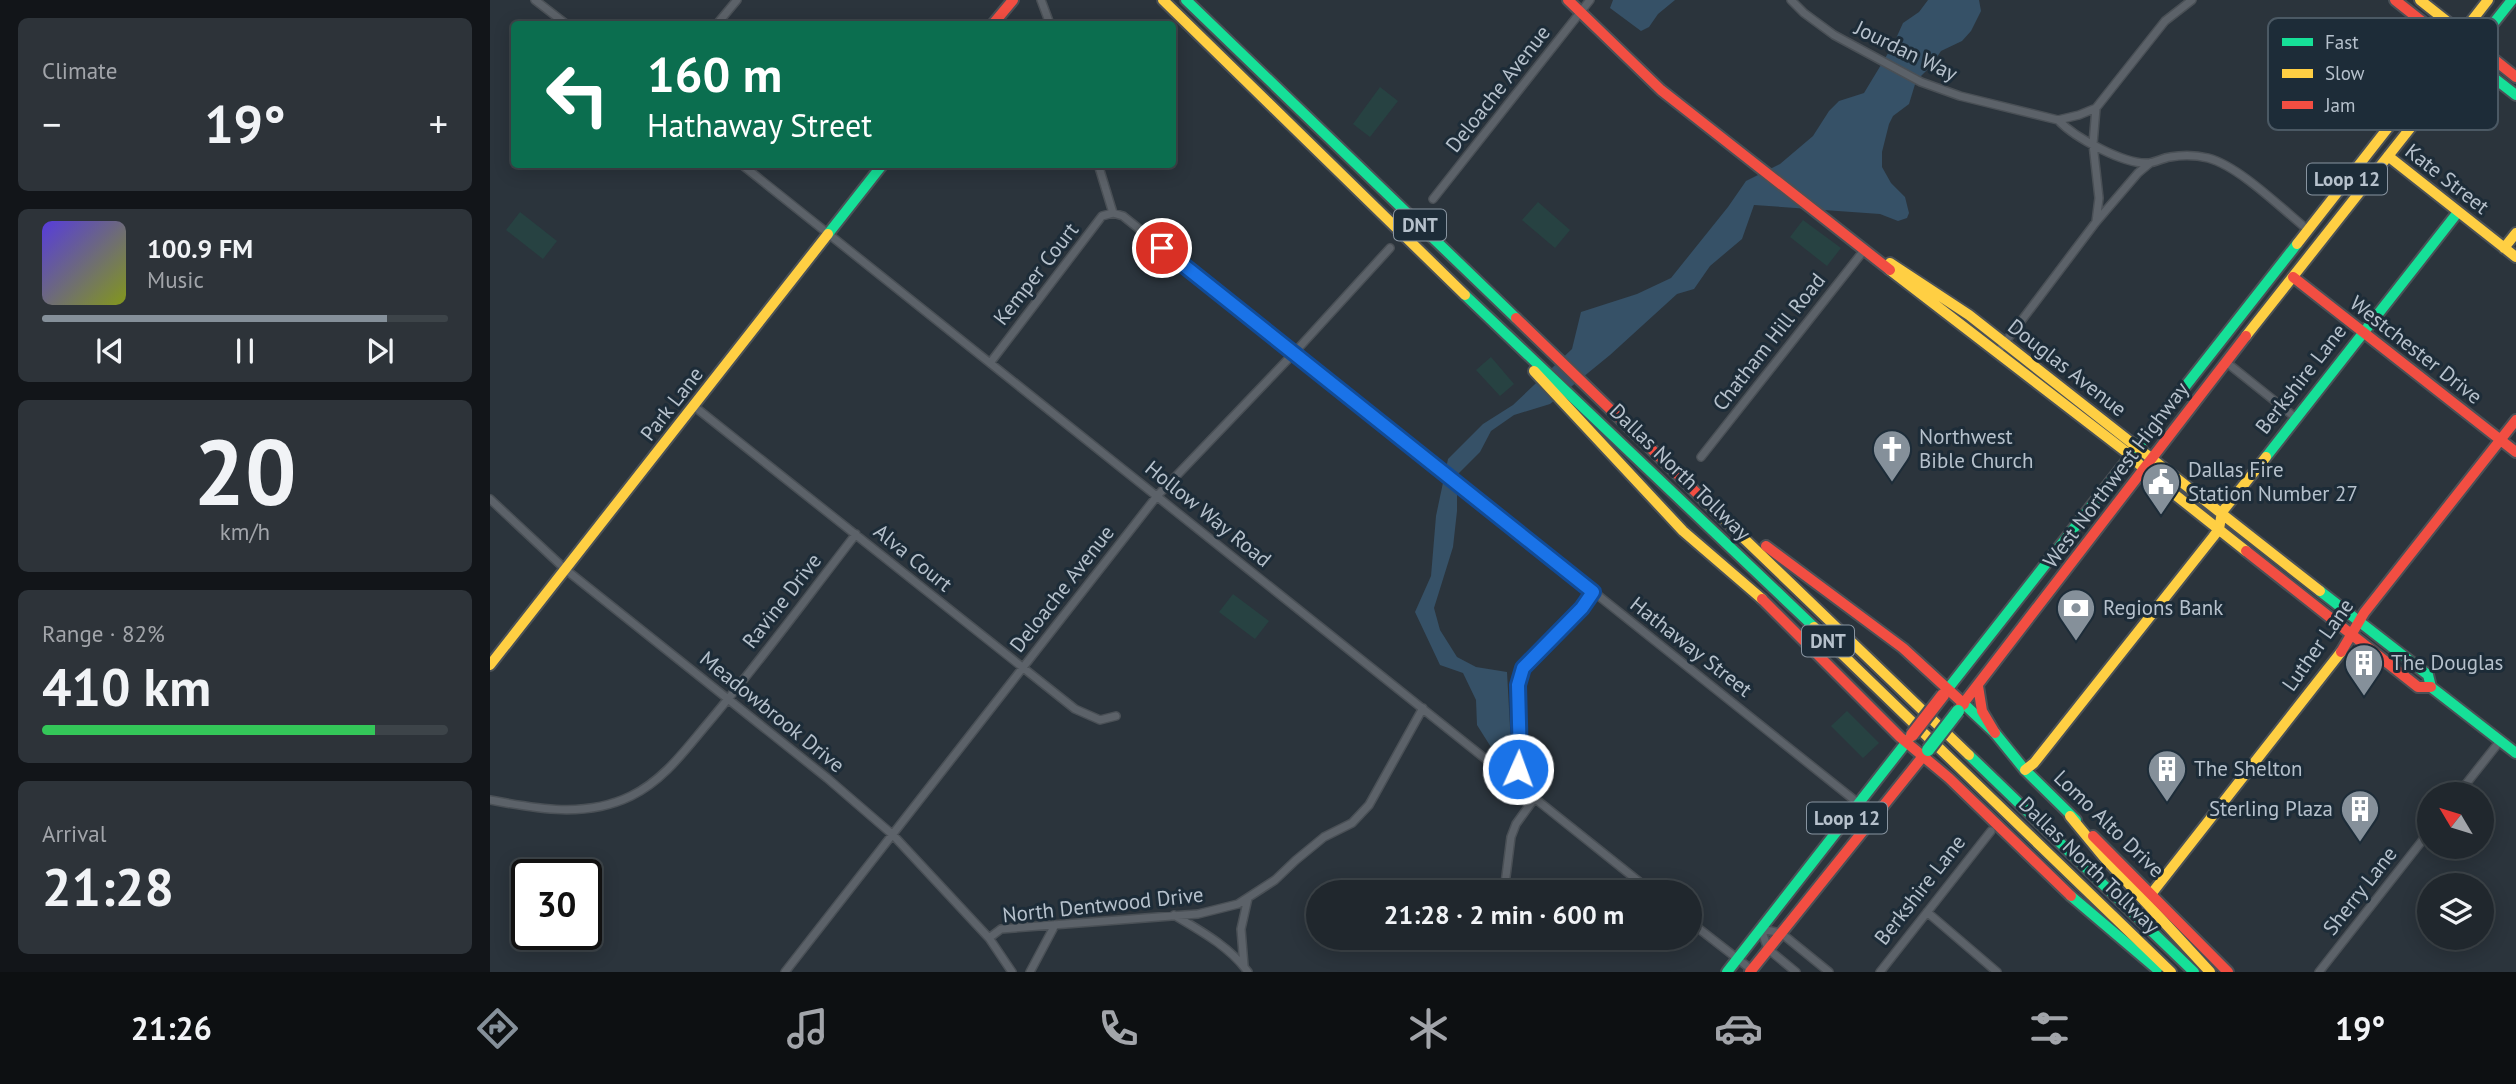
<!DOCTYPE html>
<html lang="en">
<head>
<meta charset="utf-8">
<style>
  :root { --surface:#20272d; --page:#2d3339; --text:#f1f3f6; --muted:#a2a5aa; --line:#3d4449; --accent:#85909a }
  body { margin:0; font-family:"PT Sans",sans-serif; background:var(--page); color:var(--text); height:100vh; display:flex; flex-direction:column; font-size:26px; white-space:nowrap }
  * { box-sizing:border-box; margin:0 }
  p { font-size:23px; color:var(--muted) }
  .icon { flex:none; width:38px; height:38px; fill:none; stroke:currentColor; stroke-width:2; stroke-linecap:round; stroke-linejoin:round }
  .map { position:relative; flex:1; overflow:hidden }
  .side { display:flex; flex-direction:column; gap:18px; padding:18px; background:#121519; width:490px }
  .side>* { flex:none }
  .guide { position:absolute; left:21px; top:21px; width:665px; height:147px; border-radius:7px; box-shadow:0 4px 18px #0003,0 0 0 2px var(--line); background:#0b6e4f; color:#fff; overflow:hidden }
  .needle { width:46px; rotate:308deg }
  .tools { position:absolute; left:1927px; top:782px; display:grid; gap:14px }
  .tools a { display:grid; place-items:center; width:77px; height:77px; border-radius:50%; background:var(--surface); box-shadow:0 4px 18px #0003,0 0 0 2px var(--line); font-size:35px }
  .speed { position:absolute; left:21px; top:859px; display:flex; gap:14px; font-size:35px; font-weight:700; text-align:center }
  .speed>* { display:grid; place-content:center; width:91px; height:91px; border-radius:50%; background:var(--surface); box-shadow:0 4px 18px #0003,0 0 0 2px var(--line); line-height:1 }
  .speed .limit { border:4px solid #111; border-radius:10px; background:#fff; color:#111 }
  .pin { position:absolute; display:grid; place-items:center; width:60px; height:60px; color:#fff; margin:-30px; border:4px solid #fff; border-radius:50%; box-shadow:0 2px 7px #0007 }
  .me { position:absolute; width:77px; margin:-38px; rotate:2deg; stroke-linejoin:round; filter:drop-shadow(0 0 5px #0008) }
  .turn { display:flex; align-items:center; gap:24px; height:147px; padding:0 21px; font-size:32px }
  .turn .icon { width:91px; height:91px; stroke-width:2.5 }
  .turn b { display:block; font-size:49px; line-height:60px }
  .big { font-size:52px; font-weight:800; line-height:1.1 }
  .side .widget { flex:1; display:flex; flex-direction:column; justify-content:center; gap:10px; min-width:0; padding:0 24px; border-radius:10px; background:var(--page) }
  .side .dial { align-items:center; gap:0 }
  .dial b { font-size:91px; line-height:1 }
  .song { display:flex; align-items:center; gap:21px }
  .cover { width:84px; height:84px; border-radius:10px; background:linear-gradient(135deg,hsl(250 70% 55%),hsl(70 70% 35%)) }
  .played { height:7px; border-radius:4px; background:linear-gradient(90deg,var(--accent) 85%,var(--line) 85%) }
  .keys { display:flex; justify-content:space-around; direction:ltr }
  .heat { display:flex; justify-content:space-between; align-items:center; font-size:38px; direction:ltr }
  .charge { height:10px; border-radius:5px; background:linear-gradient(90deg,#34c759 82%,var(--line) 0) }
  .trip { position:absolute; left:816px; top:880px; width:396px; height:70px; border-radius:35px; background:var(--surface); box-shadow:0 4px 18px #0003,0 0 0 2px var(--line); font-weight:800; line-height:70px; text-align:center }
  .tabs { display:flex; height:112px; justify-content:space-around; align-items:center; background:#0d1012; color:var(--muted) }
  .tabs .icon { width:49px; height:49px }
  .tabs .on { color:var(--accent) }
  .tabs b { font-size:32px; color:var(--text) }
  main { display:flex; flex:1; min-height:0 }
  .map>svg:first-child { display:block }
  .green { fill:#274242 }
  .water { fill:#365167 }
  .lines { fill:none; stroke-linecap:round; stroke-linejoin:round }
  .street-casing { stroke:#4a5056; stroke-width:10 }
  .fast-casing { stroke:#4a5056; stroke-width:14 }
  .slow-casing { stroke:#4a5056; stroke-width:14 }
  .jam-casing { stroke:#4a5056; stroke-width:14 }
  .street { stroke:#5c6269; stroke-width:7 }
  .fast { stroke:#16e098; stroke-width:10 }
  .slow { stroke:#ffcf43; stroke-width:10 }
  .jam { stroke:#f24e42; stroke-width:10 }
  .fast-bridge-casing { stroke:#495158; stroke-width:16; stroke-linecap:butt }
  .jam-bridge-casing { stroke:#495158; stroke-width:16; stroke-linecap:butt }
  .fast-bridge { stroke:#16e098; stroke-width:12 }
  .jam-bridge { stroke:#f24e42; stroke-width:12 }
  .route-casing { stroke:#114b97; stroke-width:18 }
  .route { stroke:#1a73e8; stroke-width:12 }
  .labels { text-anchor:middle; stroke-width:6; stroke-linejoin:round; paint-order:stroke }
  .shield { fill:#1d2c38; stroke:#8894a0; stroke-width:2 }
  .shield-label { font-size:19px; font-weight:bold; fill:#b6c1cc }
  .street-label { font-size:21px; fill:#b6c1cc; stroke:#1d2c38 }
  .poi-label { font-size:21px; fill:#b6c1cc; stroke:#1d2c38; text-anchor:start }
  .key { fill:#1d2c38; stroke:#4b5964; stroke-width:2 }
  .key-label { font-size:19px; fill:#b6c1cc }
</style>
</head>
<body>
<main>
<section class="side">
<div class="widget"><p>Climate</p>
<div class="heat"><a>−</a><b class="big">19°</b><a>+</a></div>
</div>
<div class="widget">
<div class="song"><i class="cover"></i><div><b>100.9 FM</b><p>Music</p></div></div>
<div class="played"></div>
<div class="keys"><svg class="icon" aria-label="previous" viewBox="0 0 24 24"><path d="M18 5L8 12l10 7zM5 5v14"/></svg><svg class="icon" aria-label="pause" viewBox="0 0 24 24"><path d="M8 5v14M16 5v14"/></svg><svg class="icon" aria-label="next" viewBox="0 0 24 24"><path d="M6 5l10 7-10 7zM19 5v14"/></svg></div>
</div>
<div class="widget dial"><b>20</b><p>km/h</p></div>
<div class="widget"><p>Range · 82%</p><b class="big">410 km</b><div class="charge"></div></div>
<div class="widget"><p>Arrival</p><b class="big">21:28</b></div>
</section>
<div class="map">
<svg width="2026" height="972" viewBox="0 0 2026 972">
  <rect width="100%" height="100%" fill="#2b343c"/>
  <path class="green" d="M890 87 908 101 880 137 863 124Z
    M1048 202 1080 230 1065 248 1032 220Z
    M30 212 67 241 53 259 16 230Z
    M1313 220 1351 248 1337 266 1300 237Z
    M1001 357 1024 384 1010 396 986 370Z
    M743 594 779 621 765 639 729 612Z
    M1357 711 1389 743 1373 758 1341 726Z"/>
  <path class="water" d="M1123 0H1185L1168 14 1159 27 1151 31 1120 8Z
    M1438 0H1489L1491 11 1481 31 1472 41 1451 51 1441 66 1426 81 1419 104 1403 116 1399 124 1392 152V167L1401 183 1415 197 1419 213 1417 218 1408 221 1390 214 1264 205 1252 239 1220 266 1204 289 1187 294 1120 355 1060 404 1024 415 1001 431 990 452 967 475V511L963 547 944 608 950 630 967 657 986 667 1017 672 1023 782 987 725 986 700 973 673 950 665 925 612 941 576 946 516 958 459 993 424 1023 405 1082 349 1091 312 1147 294 1181 278 1238 207 1256 181 1290 164 1323 136 1339 111 1349 101 1374 93 1403 45 1413 23 1429 12Z"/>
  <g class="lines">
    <g class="street-casing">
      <path id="street" d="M45 0 76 24
        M551 0 560 24
        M1301 0 1314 13 1344 35 1431 82 1470 96 1568 120 1589 115 1606 108
        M227 24 247 0
        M1568 120C1585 138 1635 165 1659 163 1666 162 1673 158 1680 157 1691 155 1706 155 1718 158 1749 166 1792 209 1818 230
        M251 164 1162 892
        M608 164 623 213 633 216 1368 803
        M943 199 1100 0
        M1606 222 1609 198 1603 144 1606 108 1675 21 1702 0
        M1507 353 1606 222 1648 173 1660 163
        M1736 362 1806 418
        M500 363 612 216 623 213
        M205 407 585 709 610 720 626 716
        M1211 457 1375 249
        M0 499 75 569 337 778 403 835 499 938 522 972
        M1020 780 1028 769 1030 760 1028 685 1033 669 1092 608 1103 592
        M1968 794 2010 741
        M0 800C47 809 96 818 141 796 174 780 195 750 218 723 270 662 317 597 366 534
        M1014 892 1021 837 1026 824 1044 799
        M1437 912 1507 972
        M684 915C711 931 740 947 758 972
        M1199 921 1262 970
        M1271 929 1291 933 1339 972
        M1271 929 1278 949 1306 972
        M499 938 511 929 708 914 748 904 785 880 806 860 834 837 862 823 879 805 933 708
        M754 966 751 929 758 898
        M295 972 667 496 804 353 900 248
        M540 972 565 925
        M1390 972 1501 831
        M1829 972 1939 832"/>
    </g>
    <g class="fast-casing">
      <path id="fast" d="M696 0 1026 318
        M1977 57 2026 95
        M1944 98 2022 0
        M338 234 393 164
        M975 295 1324 627
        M1776 457 1968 212
        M1830 591 1938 675 1941 687 2026 753
        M1453 695 1807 244
        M1474 704 1505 733 1535 770 1586 820
        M1479 755 1704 972
        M1581 896 1667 969
        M1237 972 1422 735"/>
    </g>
    <g class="slow-casing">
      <path id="slow" d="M673 0 975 295
        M1930 0 1978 38
        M1898 156 2026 257
        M1807 244 1998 0
        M2014 248 2026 233
        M1400 263 1479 315 1830 591
        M1400 270 1635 451 1664 478 1756 551
        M1756 336 1944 98
        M1044 371 1193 531 1272 599
        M1215 501 1479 755
        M1324 627 1681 972
        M0 665 338 234
        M1535 770 1544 763 1723 537 1729 529 1732 512 1776 457
        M1580 816 1613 856 1720 972
        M1662 893 1851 652"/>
    </g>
    <g class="jam-casing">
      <path id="jam" d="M1078 0 1171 90 1400 270
        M1905 0 1968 50
        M503 24 523 0
        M1986 45 2026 77
        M1803 277 2026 452
        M1026 318 1215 501
        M1276 546 1413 648 1474 704
        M1756 551 1928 687H1941
        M1272 599 1410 737 1459 778 1581 896
        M1851 652 1874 613 2026 420
        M1488 686 1492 711 1505 733
        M1469 709 1756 336
        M1603 836 1738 972
        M1260 972 1438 750"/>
    </g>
    <use href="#street" class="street"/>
    <use href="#fast" class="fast"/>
    <use href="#slow" class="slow"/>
    <use href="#jam" class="jam"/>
    <g class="fast-bridge-casing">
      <path id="fast-bridge" d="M1438 750 1468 711"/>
    </g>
    <g class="jam-bridge-casing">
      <path id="jam-bridge" d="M1422 735 1453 695"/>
    </g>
    <use href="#fast-bridge" class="fast-bridge"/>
    <use href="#jam-bridge" class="jam-bridge"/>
  </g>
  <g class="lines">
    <g class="route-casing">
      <path id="route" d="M672 248 1103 592 1092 608 1033 668 1028 685 1030 760 1028 769"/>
    </g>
    <use href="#route" class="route"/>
  </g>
  <defs>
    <g id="church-pin" transform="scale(2.0125)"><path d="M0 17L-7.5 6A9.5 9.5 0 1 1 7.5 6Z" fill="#85909a" stroke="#1d2c38"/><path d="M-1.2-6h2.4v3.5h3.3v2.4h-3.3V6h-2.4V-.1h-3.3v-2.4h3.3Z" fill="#fff"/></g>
    <g id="civic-pin" transform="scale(2.0125)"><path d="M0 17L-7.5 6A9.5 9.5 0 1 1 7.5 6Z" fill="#85909a" stroke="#1d2c38"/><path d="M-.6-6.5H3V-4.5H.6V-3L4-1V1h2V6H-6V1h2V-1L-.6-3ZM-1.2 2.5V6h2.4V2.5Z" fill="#fff"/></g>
    <g id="bank-pin" transform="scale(2.0125)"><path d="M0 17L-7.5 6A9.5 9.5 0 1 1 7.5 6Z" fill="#85909a" stroke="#1d2c38"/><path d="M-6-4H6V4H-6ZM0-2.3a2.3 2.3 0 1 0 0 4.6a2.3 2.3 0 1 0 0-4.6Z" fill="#fff"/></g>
    <g id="building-pin" transform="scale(2.0125)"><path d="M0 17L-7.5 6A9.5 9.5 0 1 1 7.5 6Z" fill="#85909a" stroke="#1d2c38"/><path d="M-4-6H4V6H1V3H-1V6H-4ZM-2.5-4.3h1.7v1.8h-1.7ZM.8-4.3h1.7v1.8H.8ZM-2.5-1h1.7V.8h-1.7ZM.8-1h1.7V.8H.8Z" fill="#fff"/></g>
  </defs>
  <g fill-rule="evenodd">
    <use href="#church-pin" x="1402" y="449"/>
    <use href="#civic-pin" x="1671" y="482"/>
    <use href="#bank-pin" x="1586" y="608"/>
    <use href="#building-pin" x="1874" y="663"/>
    <use href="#building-pin" x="1677" y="769"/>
    <use href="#building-pin" x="1870" y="809"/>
  </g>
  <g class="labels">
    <g class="shield">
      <rect x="1817" y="163.5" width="80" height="31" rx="5"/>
      <rect x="904" y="209.5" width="52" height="31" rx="5"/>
      <rect x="1312" y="625.5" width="52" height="31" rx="5"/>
      <rect x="1317" y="802.5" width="80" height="31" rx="5"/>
    </g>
    <g class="shield-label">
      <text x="1857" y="186">Loop 12</text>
      <text x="930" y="232">DNT</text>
      <text x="1338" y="648">DNT</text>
      <text x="1357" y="825">Loop 12</text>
    </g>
    <g class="street-label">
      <text transform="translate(1416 51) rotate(26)" y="7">Jourdan Way</text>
      <text transform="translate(1008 89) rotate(-52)" y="7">Deloache Avenue</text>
      <text transform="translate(1957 179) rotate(38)" y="7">Kate Street</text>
      <text transform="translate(546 274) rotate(-52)" y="7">Kemper Court</text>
      <text transform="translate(1279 342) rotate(-52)" y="7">Chatham Hill Road</text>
      <text transform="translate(1926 350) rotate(38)" y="7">Westchester Drive</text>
      <text transform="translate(1577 368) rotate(38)" y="7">Douglas Avenue</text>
      <text transform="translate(1811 379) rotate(-52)" y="7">Berkshire Lane</text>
      <text transform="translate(182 404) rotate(-52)" y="7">Park Lane</text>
      <text transform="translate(1190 472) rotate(44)" y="7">Dallas North Tollway</text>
      <text transform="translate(1626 475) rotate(-53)" y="7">West Northwest Highway</text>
      <text transform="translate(718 514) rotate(39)" y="7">Hollow Way Road</text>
      <text transform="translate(423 558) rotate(39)" y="7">Alva Court</text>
      <text transform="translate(572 589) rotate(-52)" y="7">Deloache Avenue</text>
      <text transform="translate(292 601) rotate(-52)" y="7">Ravine Drive</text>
      <text transform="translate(1828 645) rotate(-55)" y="7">Luther Lane</text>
      <text transform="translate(1201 647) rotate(38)" y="7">Hathaway Street</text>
      <text transform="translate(282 712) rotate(39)" y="7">Meadowbrook Drive</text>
      <text transform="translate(1619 824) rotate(44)" y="7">Lomo Alto Drive</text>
      <text transform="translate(1599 865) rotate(44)" y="7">Dallas North Tollway</text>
      <text transform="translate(1430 890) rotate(-52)" y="7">Berkshire Lane</text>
      <text transform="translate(1870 891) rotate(-52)" y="7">Sherry Lane</text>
      <text transform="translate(613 905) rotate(-6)" y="7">North Dentwood Drive</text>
    </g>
    <g class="poi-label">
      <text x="1429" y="444">Northwest<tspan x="1429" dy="24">Bible Church</tspan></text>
      <text x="1698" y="477">Dallas Fire<tspan x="1698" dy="24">Station Number 27</tspan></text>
      <text x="1613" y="615">Regions Bank</text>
      <text x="1901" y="670">The Douglas</text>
      <text x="1704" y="776">The Shelton</text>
      <text x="1843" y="816" text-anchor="end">Sterling Plaza</text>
    </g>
  </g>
  <rect x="1778" y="18" width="230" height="112" rx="10" class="key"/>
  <rect x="1792" y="38" width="31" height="8" fill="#16e098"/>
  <rect x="1792" y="69" width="31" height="9" fill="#ffcf43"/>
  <rect x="1792" y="101" width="31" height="8" fill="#f24e42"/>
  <g class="key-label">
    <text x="1835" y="49">Fast</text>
    <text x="1835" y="80">Slow</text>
    <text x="1835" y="112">Jam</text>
  </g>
</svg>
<div class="tools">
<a><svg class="needle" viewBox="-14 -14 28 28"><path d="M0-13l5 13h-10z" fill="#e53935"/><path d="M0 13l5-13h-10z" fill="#a2a5aa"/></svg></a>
<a><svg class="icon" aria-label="layers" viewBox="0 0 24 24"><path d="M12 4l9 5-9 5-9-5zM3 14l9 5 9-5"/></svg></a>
</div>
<div class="speed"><div class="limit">30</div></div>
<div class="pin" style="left:672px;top:248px;background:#d93025"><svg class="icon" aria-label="arrive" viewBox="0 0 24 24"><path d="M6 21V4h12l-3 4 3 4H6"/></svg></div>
<svg class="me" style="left:1028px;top:769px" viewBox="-20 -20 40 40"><circle r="17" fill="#1a73e8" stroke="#fff" stroke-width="3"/><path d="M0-11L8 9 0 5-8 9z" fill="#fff"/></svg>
<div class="trip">21:28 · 2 min · 600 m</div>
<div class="guide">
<div class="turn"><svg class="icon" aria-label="left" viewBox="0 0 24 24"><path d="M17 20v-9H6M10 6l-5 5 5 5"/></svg><div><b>160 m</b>Hathaway Street</div></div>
</div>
</div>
</main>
<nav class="tabs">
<b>21:26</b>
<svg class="icon on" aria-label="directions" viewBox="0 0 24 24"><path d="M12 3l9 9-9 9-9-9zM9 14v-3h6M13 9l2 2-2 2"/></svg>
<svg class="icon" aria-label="music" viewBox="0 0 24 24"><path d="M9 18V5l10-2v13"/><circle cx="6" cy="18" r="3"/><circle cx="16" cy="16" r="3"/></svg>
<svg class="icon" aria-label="phone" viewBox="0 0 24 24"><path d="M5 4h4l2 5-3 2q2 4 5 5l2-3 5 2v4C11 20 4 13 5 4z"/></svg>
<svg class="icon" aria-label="climate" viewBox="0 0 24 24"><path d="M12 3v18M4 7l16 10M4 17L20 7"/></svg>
<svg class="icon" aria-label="car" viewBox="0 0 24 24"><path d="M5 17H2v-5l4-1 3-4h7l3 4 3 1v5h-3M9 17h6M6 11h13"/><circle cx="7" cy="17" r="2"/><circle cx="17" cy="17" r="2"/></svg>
<svg class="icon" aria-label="filters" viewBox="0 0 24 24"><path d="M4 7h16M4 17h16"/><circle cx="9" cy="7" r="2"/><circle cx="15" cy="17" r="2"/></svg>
<b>19°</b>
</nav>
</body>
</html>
